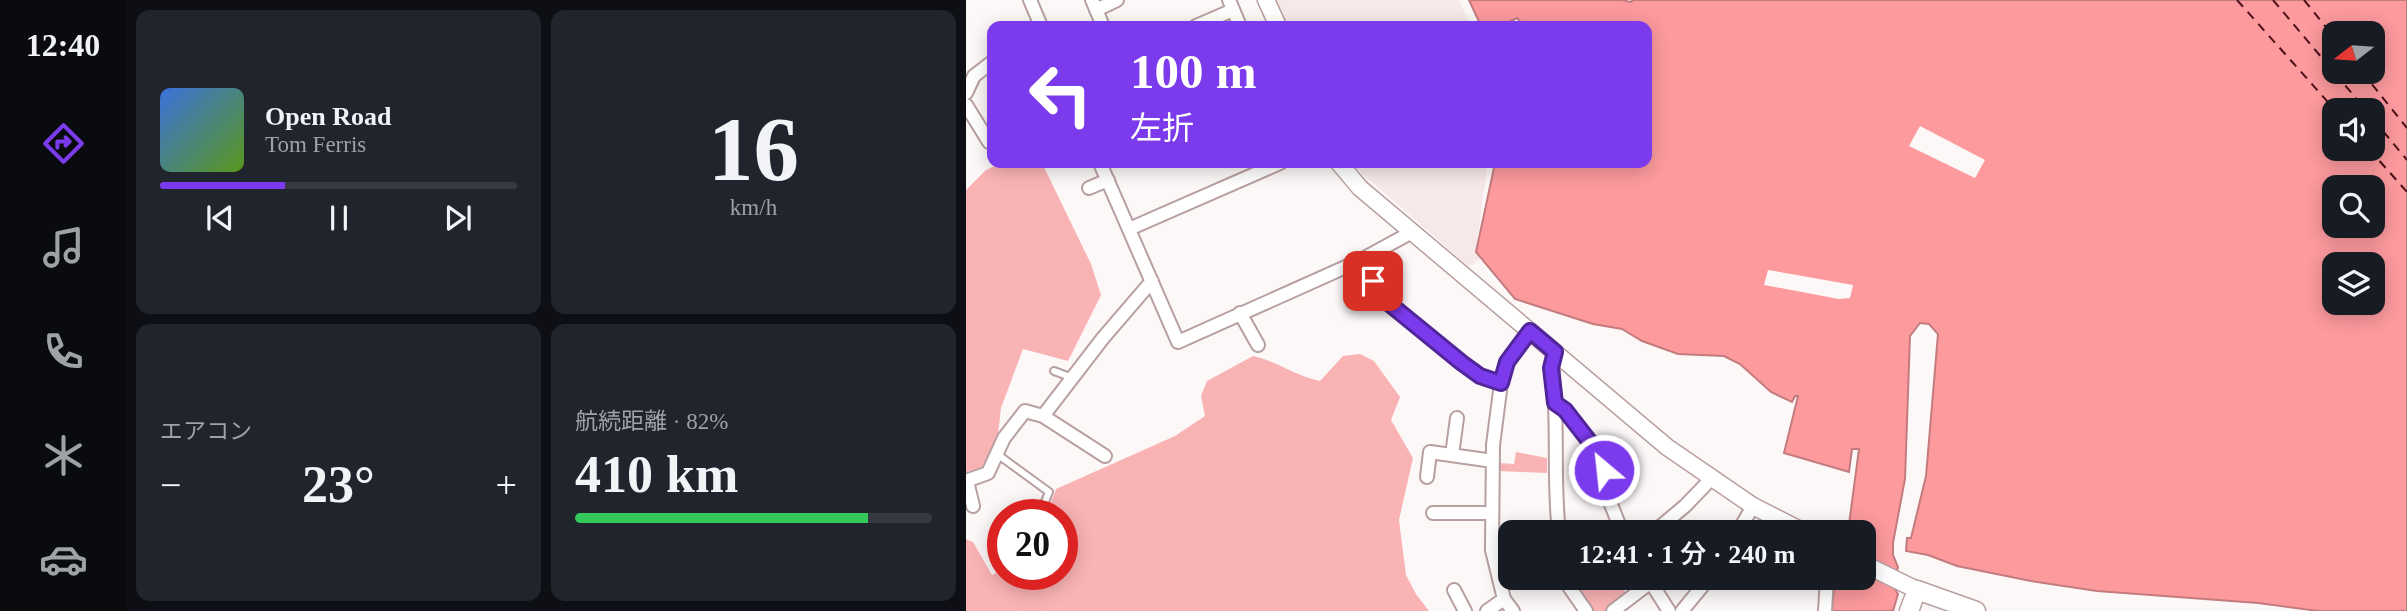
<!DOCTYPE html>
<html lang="ja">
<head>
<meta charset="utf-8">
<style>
  :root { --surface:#171b24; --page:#20242c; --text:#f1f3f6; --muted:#9ea1a6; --line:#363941; --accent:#7c3aed }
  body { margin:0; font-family:"Times New Roman","Noto Sans JP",serif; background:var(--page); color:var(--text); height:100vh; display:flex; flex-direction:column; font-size:26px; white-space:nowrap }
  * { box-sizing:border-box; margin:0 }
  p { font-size:23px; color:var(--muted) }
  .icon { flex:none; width:38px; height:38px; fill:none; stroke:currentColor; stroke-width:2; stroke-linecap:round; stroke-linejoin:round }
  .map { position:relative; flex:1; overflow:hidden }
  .drawer { display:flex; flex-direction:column; gap:10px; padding:10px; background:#0d0f14; width:840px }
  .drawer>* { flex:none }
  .top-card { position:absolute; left:21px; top:21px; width:665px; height:147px; border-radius:14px; box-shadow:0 4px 18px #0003; background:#7c3aed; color:#fff; overflow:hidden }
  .needle { width:46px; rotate:253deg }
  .tools { position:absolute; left:1356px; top:21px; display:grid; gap:14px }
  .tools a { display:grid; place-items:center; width:63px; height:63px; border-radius:14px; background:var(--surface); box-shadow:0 4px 18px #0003; font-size:35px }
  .speed { position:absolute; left:21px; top:499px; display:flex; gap:14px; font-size:35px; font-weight:700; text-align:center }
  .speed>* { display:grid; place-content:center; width:91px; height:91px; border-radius:50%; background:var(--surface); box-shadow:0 4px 18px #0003; line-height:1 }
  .speed .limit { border:10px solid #d22; background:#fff; color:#111 }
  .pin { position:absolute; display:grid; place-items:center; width:60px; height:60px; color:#fff; margin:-30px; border-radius:14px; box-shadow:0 4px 10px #0006 }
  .me { position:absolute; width:77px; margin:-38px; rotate:332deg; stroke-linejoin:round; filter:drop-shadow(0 0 5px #0008) }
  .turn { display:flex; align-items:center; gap:24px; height:147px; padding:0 28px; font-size:32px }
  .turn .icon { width:91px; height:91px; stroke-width:2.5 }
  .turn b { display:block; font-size:49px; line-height:60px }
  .big { font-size:52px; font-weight:600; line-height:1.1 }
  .drawer .tile { flex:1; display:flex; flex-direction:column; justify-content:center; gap:10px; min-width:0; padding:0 24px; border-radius:14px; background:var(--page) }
  .drawer .dial { align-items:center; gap:0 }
  .dial b { font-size:91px; line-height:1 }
  .song { display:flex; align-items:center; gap:21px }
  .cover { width:84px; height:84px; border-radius:10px; background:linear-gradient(135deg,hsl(220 70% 55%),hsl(90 70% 35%)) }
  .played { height:7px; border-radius:4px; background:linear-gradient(90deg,var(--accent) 35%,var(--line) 35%) }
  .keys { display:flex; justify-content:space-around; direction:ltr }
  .heat { display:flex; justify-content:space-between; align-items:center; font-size:38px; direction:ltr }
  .charge { height:10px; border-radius:5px; background:linear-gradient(90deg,#34c759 82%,var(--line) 0) }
  .drawer .tiles { flex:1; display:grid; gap:10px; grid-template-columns:repeat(2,1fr) }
  .trip { position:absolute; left:532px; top:520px; width:378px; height:70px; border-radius:14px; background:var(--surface); box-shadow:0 4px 18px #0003; font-weight:600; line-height:70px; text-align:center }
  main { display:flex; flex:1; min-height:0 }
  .dock { display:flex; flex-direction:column; width:126px; justify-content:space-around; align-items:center; background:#090b0e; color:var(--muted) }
  .dock .icon { width:49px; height:49px }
  .dock .selected { color:var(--accent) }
  .dock b { font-size:32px; color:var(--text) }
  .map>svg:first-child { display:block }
  .built { fill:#f7e9e9 }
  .green { fill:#fab3b5 }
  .water { fill:#fc9a9e; stroke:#c37b7e; stroke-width:2; fill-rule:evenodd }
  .pier { fill:#fdf8f8 }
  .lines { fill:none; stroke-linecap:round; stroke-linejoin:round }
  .ferry { stroke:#4c1119; stroke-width:2; stroke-dasharray:9 7; stroke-linecap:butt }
  .service-casing { stroke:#b89fa0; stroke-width:10 }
  .minor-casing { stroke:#b89fa0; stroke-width:16 }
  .tertiary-casing { stroke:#b89fa0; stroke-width:19 }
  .secondary-casing { stroke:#b89fa0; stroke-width:21 }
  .service { stroke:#fff; stroke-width:6 }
  .minor { stroke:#fff; stroke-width:12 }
  .tertiary { stroke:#fff; stroke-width:16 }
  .secondary { stroke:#fff; stroke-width:18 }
  .route-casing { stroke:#51269a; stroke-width:18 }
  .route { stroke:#7c3aed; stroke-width:12 }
</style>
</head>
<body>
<main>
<nav class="dock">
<b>12:40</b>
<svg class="icon selected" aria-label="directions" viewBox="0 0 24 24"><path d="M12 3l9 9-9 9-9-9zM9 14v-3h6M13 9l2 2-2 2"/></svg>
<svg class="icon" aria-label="music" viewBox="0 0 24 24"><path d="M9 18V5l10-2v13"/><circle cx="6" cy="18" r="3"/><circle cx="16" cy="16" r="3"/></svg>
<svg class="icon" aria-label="phone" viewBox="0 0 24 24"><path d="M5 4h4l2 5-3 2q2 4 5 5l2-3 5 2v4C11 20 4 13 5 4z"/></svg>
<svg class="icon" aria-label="climate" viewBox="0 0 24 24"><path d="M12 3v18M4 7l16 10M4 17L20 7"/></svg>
<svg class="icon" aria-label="car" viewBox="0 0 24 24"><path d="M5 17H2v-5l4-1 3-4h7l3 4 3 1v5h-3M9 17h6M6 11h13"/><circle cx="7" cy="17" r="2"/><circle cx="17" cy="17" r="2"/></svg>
</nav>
<section class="drawer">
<div class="tiles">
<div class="tile">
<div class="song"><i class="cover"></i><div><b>Open Road</b><p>Tom Ferris</p></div></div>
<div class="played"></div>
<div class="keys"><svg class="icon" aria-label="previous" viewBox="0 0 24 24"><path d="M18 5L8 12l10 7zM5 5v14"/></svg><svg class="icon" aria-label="pause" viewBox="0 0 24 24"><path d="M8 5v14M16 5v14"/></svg><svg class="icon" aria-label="next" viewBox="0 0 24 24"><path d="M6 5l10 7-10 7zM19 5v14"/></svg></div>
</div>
<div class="tile dial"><b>16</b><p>km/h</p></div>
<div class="tile"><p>エアコン</p>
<div class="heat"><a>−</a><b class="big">23°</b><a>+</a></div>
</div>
<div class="tile"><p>航続距離 · 82%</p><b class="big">410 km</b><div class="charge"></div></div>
</div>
</section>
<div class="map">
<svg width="1441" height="611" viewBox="0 0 1441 611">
  <rect width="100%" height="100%" fill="#fdf8f8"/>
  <path class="built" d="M310 0H493L505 26H321Z
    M384 163H522L511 241 515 258 503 267Z"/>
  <path class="green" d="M35 163H76L125 264 135 295 102 361 57 349 35 408 31 443 17 467 0 472V190L20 170Z
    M394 354 408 361 434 397 425 420 447 458 433 520 440 575 450 594 463 611H0V539L7 542 26 575 37 569V574H96V514H81L90 489 209 436 239 416 235 396 241 381 287 356C311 361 329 376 354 381L377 356Z
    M550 452 581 458V473L533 471 532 463 548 464Z
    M603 578H649L662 596 642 611H626Z"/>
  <path class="water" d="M503 0H657L664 2 668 0H1441V611H1352L1292 603 1131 591 1065 581 991 566 962 555 940 551 941 538H945L960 476 972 334 963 324 954 323 944 336 939 479 927 543V555L932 567 927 585 932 594 927 611H866L869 578H898V532H882L893 449H886L883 472 818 453 832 396H829L826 402 805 392 774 364 758 356 712 354 676 341 656 329 627 324 549 299 510 252 529 163H681V26H558L551 18 543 22 542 26H515ZM1368 33H1407V72H1368ZM1368 110H1407V149H1368ZM1368 187H1407V226H1368ZM1368 264H1407V303H1368Z"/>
  <path class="pier" d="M954 126 1019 160 1009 178 943 146Z
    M802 270 887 285 884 298 873 299 798 285Z"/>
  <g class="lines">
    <path class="ferry" d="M1271 0 1369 110
      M1307 0 1400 110
      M1338 0 1368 37
      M1396 72 1441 128
      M1407 119 1441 160
      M1403 149 1441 192"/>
    <g class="service-casing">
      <path id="service" d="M393 261 420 301 514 376 535 383
        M88 371 107 378
        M591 404 599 410 634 455 640 492
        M31 454 83 492 74 514"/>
    </g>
    <g class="minor-casing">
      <path id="minor" d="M64 0 75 26
        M126 0 137 26
        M263 0 274 26
        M130 10 151 0
        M230 26 267 10
        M0 93 8 76 26 62
        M0 105 23 142
        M134 163 212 342 393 261 446 232
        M123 188 142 180
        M163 229 314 163
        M274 313 292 345
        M589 352C584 373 589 386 589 406 591 448 588 490 593 532
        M77 416 139 456
        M486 455 491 418
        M461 477 464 452 527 461
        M0 481 22 473 38 438 59 411 77 416 137 338 186 281
        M1 481 7 506
        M640 492 656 532
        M467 513H526
        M688 532 719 506 745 479
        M772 532 787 506
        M526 550 544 549
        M597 578 620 611
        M682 578 703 611
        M488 590 499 611
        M521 611 538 599
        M547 611 538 599 526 550 527 445 535 383 541 362 564 331
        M647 611 685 582
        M716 611 743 578
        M859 611 861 578"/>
    </g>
    <g class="tertiary-casing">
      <path id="tertiary" d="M300 0 312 26
        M373 163 394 188 701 447 787 506 838 532
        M898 564 951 590"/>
    </g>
    <g class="secondary-casing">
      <path id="secondary" d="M951 590 1010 611
        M943 611 951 590"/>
    </g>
    <use href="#service" class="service"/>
    <use href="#minor" class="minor"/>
    <use href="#tertiary" class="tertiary"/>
    <use href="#secondary" class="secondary"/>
  </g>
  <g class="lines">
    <g class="route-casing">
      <path id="route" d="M407 281 420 301 496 363 514 376 535 383 541 362 564 331 589 352 585 368 589 403 599 410 634 455 638 470"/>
    </g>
    <use href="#route" class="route"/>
  </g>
</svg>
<div class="tools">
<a><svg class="needle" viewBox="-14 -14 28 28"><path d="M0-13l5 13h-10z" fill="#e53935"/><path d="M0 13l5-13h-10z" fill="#9ea1a6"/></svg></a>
<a><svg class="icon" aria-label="sound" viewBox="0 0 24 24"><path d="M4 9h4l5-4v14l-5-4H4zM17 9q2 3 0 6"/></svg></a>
<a><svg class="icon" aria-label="search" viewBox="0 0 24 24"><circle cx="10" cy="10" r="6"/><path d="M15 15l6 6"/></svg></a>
<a><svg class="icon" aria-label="layers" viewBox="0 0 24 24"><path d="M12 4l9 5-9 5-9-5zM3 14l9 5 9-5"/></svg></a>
</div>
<div class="speed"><div class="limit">20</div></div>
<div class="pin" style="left:407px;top:281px;background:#d93025"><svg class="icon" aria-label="arrive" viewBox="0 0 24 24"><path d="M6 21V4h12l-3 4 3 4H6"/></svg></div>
<svg class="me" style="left:638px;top:470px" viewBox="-20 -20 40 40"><circle r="17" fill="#7c3aed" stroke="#fff" stroke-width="3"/><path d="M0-11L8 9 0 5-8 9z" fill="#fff"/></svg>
<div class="trip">12:41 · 1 分 · 240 m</div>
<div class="top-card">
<div class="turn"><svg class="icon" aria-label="left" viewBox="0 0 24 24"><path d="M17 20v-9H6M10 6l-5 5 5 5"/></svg><div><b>100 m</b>左折</div></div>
</div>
</div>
</main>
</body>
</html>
